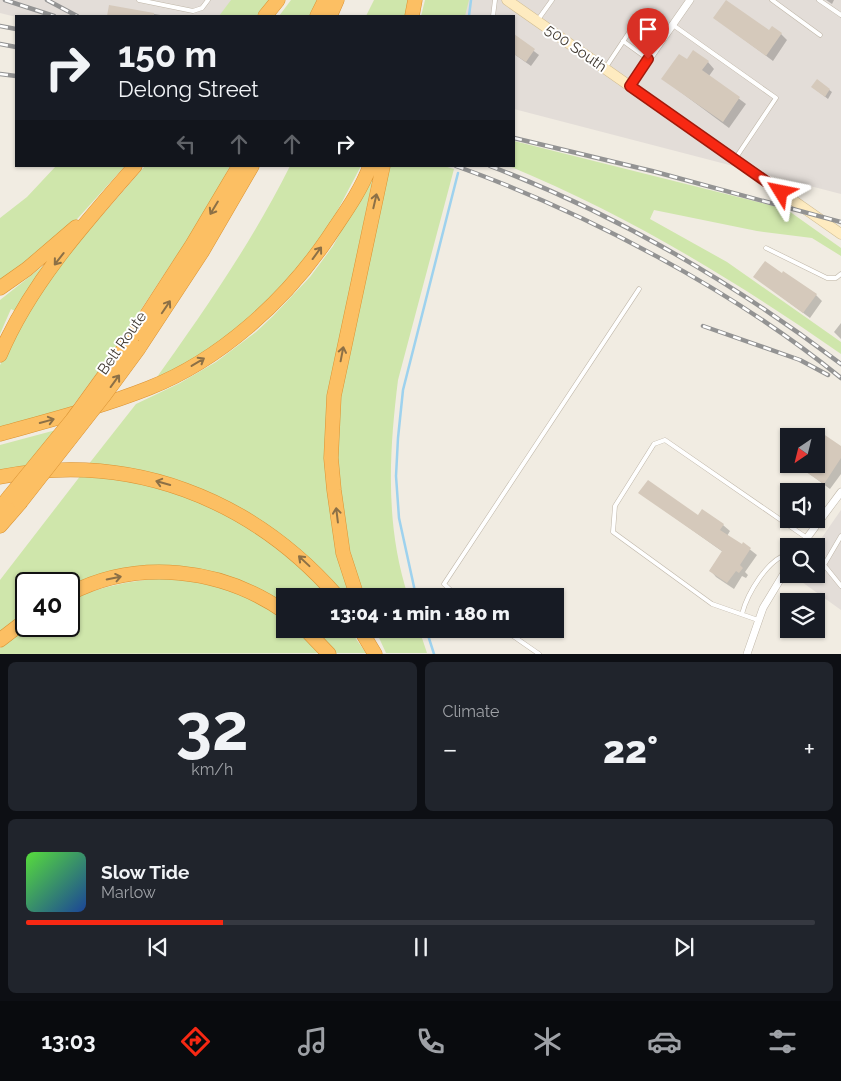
<!DOCTYPE html>
<html lang="en">
<head>
<meta charset="utf-8">
<style>
  :root { --surface:#171b24; --page:#20242c; --text:#f1f3f6; --muted:#9ea1a6; --line:#363941; --accent:#f72813 }
  body { margin:0; font-family:Raleway,sans-serif; background:var(--page); color:var(--text); height:100vh; display:flex; flex-direction:column; font-size:19px; white-space:nowrap }
  * { box-sizing:border-box; margin:0 }
  p { font-size:16px; color:var(--muted) }
  .icon { flex:none; width:28px; height:28px; fill:none; stroke:currentColor; stroke-width:2; stroke-linecap:round; stroke-linejoin:round }
  .map { position:relative; height:654px; overflow:hidden }
  .details { display:flex; flex-direction:column; gap:8px; padding:8px; background:#0d0f14; flex:1 }
  .details>* { flex:none }
  .top-card { position:absolute; left:15px; top:15px; width:500px; height:152px; border-radius:0px; box-shadow:0 1px 4px #0004; background:#171b24; color:var(--text); overflow:hidden }
  .needle { width:32px; rotate:215deg }
  .fabs { position:absolute; left:780px; top:428px; display:grid; gap:10px }
  .fabs a { display:grid; place-items:center; width:45px; height:45px; border-radius:0px; background:var(--surface); box-shadow:0 1px 4px #0004; font-size:25px }
  .speed { position:absolute; left:15px; top:572px; display:flex; gap:10px; font-size:25px; font-weight:700; text-align:center }
  .speed>* { display:grid; place-content:center; width:65px; height:65px; border-radius:50%; background:var(--surface); box-shadow:0 1px 4px #0004; line-height:1 }
  .speed .limit { border:2px solid #111; border-radius:8px; background:#fff; color:#111 }
  .pin { position:absolute; display:grid; place-items:center; width:42px; height:42px; color:#fff; margin:-51px -21px; border-radius:50% 50% 50% 0; rotate:-45deg; box-shadow:0 0 5px #0007 }
  .pin .icon { rotate:45deg }
  .me { position:absolute; width:55px; margin:-28px; rotate:305deg; stroke-linejoin:round; filter:drop-shadow(0 0 4px #0008) }
  .turn { display:flex; align-items:center; gap:18px; height:105px; padding:0 20px; font-size:22px }
  .turn .icon { width:65px; height:65px; stroke-width:2.5 }
  .turn b { display:block; font-size:35px; line-height:42px }
  .lanes { display:flex; align-items:center; height:48px; padding:0 20px; background:#0003; justify-content:center; gap:25px; direction:ltr }
  .lanes .off { opacity:.35 }
  .big { font-size:38px; font-weight:800; line-height:1.1 }
  .details .widget { flex:1; display:flex; flex-direction:column; justify-content:center; gap:8px; min-width:0; padding:0 18px; border-radius:8px; background:var(--page) }
  .details .dial { align-items:center; gap:0 }
  .dial b { font-size:65px; line-height:1 }
  .song { display:flex; align-items:center; gap:15px }
  .cover { width:60px; height:60px; border-radius:8px; background:linear-gradient(135deg,hsl(110 70% 55%),hsl(220 70% 35%)) }
  .played { height:5px; border-radius:2px; background:linear-gradient(90deg,var(--accent) 25%,var(--line) 25%) }
  .keys { display:flex; justify-content:space-around; direction:ltr }
  .heat { display:flex; justify-content:space-between; align-items:center; font-size:28px; direction:ltr }
  .details .tiles { flex:1; display:grid; gap:8px; grid-template-columns:1fr 1fr }
  .widget:last-child { grid-column:span 2 }
  .trip { position:absolute; left:276px; top:588px; width:288px; height:50px; border-radius:0px; background:var(--surface); box-shadow:0 1px 4px #0004; font-weight:800; line-height:50px; text-align:center }
  .tab-bar { display:flex; height:80px; justify-content:space-around; align-items:center; background:#090b0e; color:var(--muted) }
  .tab-bar .icon { width:35px; height:35px }
  .tab-bar .current { color:var(--accent) }
  .tab-bar b { font-size:22px; color:var(--text) }
  .map>svg:first-child { display:block }
  .industrial { fill:#e3ddd8 }
  .green { fill:#cfe6ab }
  .shadow { fill:#0003 }
  .lines { fill:none; stroke-linecap:round; stroke-linejoin:round }
  .stream { stroke:#9ed2ee; stroke-width:2.5 }
  .building { fill:#d5c9bb }
  .lane-casing { stroke:#bfb6a8; stroke-width:5 }
  .street-casing { stroke:#bfb6a8; stroke-width:8 }
  .secondary-casing { stroke:#d1bd92; stroke-width:11 }
  .highway-casing { stroke:#da9333; stroke-width:15 }
  .lane { stroke:#fff; stroke-width:4 }
  .street { stroke:#fff; stroke-width:7 }
  .secondary { stroke:#feebc0; stroke-width:10 }
  .highway { stroke:#fcbf63; stroke-width:14 }
  .rail-casing { stroke:#939393; stroke-width:4.5 }
  .rail { stroke:#fff; stroke-width:2.5; stroke-dasharray:8; stroke-linecap:butt }
  .highway-bridge-casing { stroke:#da9333; stroke-width:15; stroke-linecap:butt }
  .highway-bridge { stroke:#fcbf63; stroke-width:14 }
  .oneway { stroke:#8c7046 }
  .route-casing { stroke:#a11a0c; stroke-width:12 }
  .route { stroke:#f72813; stroke-width:9 }
  .labels { text-anchor:middle; stroke-width:4; stroke-linejoin:round; paint-order:stroke }
  .street-label { font-size:15px; fill:#423b33; stroke:#fff }
</style>
</head>
<body>
<div class="map">
<svg width="841" height="654" viewBox="0 0 841 654">
  <rect width="100%" height="100%" fill="#f1ece2"/>
  <path class="industrial" d="M0 0H248L232 16 16 17 0 13Z
    M451 0H841V194L514 109V16H449Z
    M841 510V610L795 577 797 574H816V546Z"/>
  <path class="green" d="M231 0H271L259 16H219Z
    M291 0H317L310 16H279Z
    M374 0H408L405 16H366Z
    M425 0H469L465 16H421Z
    M514 141 786 209 841 248V256L812 238 757 231 654 210 650 219 727 262 841 342V354C736 281 628 215 509 166H514Z
    M56 166H125L69 228 0 283V218L27 197Z
    M145 166H230L207 210 165 273 117 346 69 411 0 430V365L24 316 72 250Z
    M290 166H361L324 236 275 295 214 348 152 384C202 314 251 244 290 166Z
    M386 166H444L454 169 398 380C389 453 385 525 408 596H362L351 557 336 462 341 383Z
    M374 172 333 373 329 403 352 596H343L303 552 249 513 223 500 88 465 136 404 180 383 216 362 256 332 273 316 310 277 333 246Z
    M43 266 45 267 15 311 11 309 0 334V300Z
    M56 430 26 467 0 472V445Z
    M81 475 110 477 184 494 263 532 330 596H285V607L183 570 69 590V584H26V616L0 636V580Z
    M162 578 202 581 241 593 285 617V629H299L324 653 0 654V648L28 626H69V600C100 587 129 581 162 578Z
    M314 629H349L366 653H336Z
    M375 629H419L427 653H386Z"/>
  <path class="shadow" d="M826 0H834L832 4Z
    M110 6 166 16H109Z
    M715 18 781 34 787 40 773 61Z
    M514 36 539 55 531 66 514 54Z
    M687 61 708 62 714 69 709 76 746 104 729 128 663 79Z
    M817 81 832 92 828 99 815 89Z
    M755 277 816 295 822 301 810 318Z
    M841 323V339L834 332Z
    M818 432 841 448V474L830 489 796 464H816L815 436Z
    M640 493 723 525 730 531 727 536 742 546 743 544 757 555 745 572 748 575 746 578 742 576 734 589 716 577 710 570 723 552Z"/>
  <g class="lines">
    <path class="stream" d="M469 16 471 0
      M416 596 399 518 396 476 398 438 403 390 458 173
      M426 629 434 654"/>
  </g>
  <path class="building" d="M726 0 769 30 772 26 782 33 766 56 713 18Z
    M109 5 154 13V16H107Z
    M514 34 535 49 526 62 514 54Z
    M693 50 709 61 702 70 740 97 723 122 661 79 679 54 687 59Z
    M817 79 830 89 825 97 811 87Z
    M765 261 782 273 783 271 817 294 803 313 753 277Z
    M816 429 841 446V458L824 484 794 464H816Z
    M648 480 698 515 702 509 724 524 720 530 742 544 743 542 751 548 740 565 743 568 739 573 736 571 727 583 709 571 722 551 638 493Z"/>
  <g class="lines">
    <g class="lane-casing">
      <path id="lane" d="M139 0 193 11 202 8 208 0
        M772 0 820 35
        M819 0 841 15
        M493 16 495 0
        M537 21 552 0
        M673 25 776 98 735 159
        M623 41 648 59
        M606 67 638 19 664 36
        M766 248 827 278H836L841 274
        M816 555 841 586
        M824 565 841 536
        M457 596 444 584 639 289
        M742 614C747 594 768 558 789 554
        M758 620 712 604 613 532 615 506 654 444 665 440 807 538
        M503 629 539 654"/>
    </g>
    <g class="street-casing">
      <path id="street" d="M630 86 690 0
        M801 546 841 492
        M747 654 763 608 789 565"/>
    </g>
    <g class="secondary-casing">
      <path id="secondary" d="M507 0 841 234"/>
    </g>
    <g class="highway-casing">
      <path id="highway" d="M265 16 278 0
        M317 16 325 0
        M330 16 337 0
        M412 16 415 0
        M0 288 27 269 76 227
        M133 336 192 245 239 166
        M139 348 202 252 252 166
        M0 355C30 284 85 223 135 166
        M0 434C50 420 101 407 149 388 220 360 285 301 328 238 343 215 360 193 370 166
        M0 477C130 451 251 498 337 596
        M0 508 9 497
        M0 526 20 503
        M69 594C138 558 222 568 285 612
        M357 596 343 553 334 490 331 458 334 396 383 166
        M305 629 329 654
        M360 629 375 654
        M0 640 26 620"/>
    </g>
    <use href="#lane" class="lane"/>
    <use href="#street" class="street"/>
    <use href="#secondary" class="secondary"/>
    <use href="#highway" class="highway"/>
    <g class="rail-casing">
      <path id="rail" d="M5 0 54 16
        M47 0 77 16
        M0 26 16 29
        M0 44 16 47
        M0 74 16 76
        M514 138 652 171 841 222
        M456 166C587 213 733 290 841 378
        M490 166C616 214 734 283 841 364
        M703 326 800 360 828 375"/>
    </g>
    <use href="#rail" class="rail"/>
    <g class="highway-bridge-casing">
      <path id="highway-bridge" d="M9 497 72 420 133 336
        M20 503 103 397 139 348"/>
    </g>
    <use href="#highway-bridge" class="highway-bridge"/>
  </g>
  <defs><path id="oneway-shaft" d="M-6 0H5M1.5-3L5.5 0L1.5 3" fill="none" stroke-width="1.6" stroke-linecap="round" stroke-linejoin="round" transform="scale(1.25)"/></defs>
  <g class="oneway">
    <use href="#oneway-shaft" transform="translate(375 201) rotate(-77)"/>
    <use href="#oneway-shaft" transform="translate(214 208) rotate(121)"/>
    <use href="#oneway-shaft" transform="translate(317 253) rotate(-54)"/>
    <use href="#oneway-shaft" transform="translate(59 259) rotate(128)"/>
    <use href="#oneway-shaft" transform="translate(166 307) rotate(-56)"/>
    <use href="#oneway-shaft" transform="translate(342 354) rotate(-79)"/>
    <use href="#oneway-shaft" transform="translate(198 362) rotate(-31)"/>
    <use href="#oneway-shaft" transform="translate(115 381) rotate(-54)"/>
    <use href="#oneway-shaft" transform="translate(47 421) rotate(-15)"/>
    <use href="#oneway-shaft" transform="translate(163 483) rotate(-164)"/>
    <use href="#oneway-shaft" transform="translate(337 515) rotate(-97)"/>
    <use href="#oneway-shaft" transform="translate(304 561) rotate(-137)"/>
    <use href="#oneway-shaft" transform="translate(114 578) rotate(-11)"/>
  </g>
  <g class="lines">
    <g class="route-casing">
      <path id="route" d="M648 59 630 86 781 192"/>
    </g>
    <use href="#route" class="route"/>
  </g>
  <g class="labels">
    <g class="street-label">
      <text transform="translate(576 48) rotate(35)" y="5">500 South</text>
      <text transform="translate(122 343) rotate(-55)" y="5">Belt Route</text>
    </g>
  </g>
</svg>
<div class="fabs">
<a><svg class="needle" viewBox="-14 -14 28 28"><path d="M0-13l5 13h-10z" fill="#e53935"/><path d="M0 13l5-13h-10z" fill="#9ea1a6"/></svg></a>
<a><svg class="icon" aria-label="sound" viewBox="0 0 24 24"><path d="M4 9h4l5-4v14l-5-4H4zM17 9q2 3 0 6"/></svg></a>
<a><svg class="icon" aria-label="search" viewBox="0 0 24 24"><circle cx="10" cy="10" r="6"/><path d="M15 15l6 6"/></svg></a>
<a><svg class="icon" aria-label="layers" viewBox="0 0 24 24"><path d="M12 4l9 5-9 5-9-5zM3 14l9 5 9-5"/></svg></a>
</div>
<div class="speed"><div class="limit">40</div></div>
<div class="pin" style="left:648px;top:59px;background:#d93025"><svg class="icon" aria-label="arrive" viewBox="0 0 24 24"><path d="M6 21V4h12l-3 4 3 4H6"/></svg></div>
<svg class="me" style="left:781px;top:192px" viewBox="-20 -20 40 40"><path d="M0-17L14 15 0 8-14 15z" fill="#f72813" stroke="#fff" stroke-width="4"/></svg>
<div class="trip">13:04 · 1 min · 180 m</div>
<div class="top-card">
<div class="turn"><svg class="icon" aria-label="right" viewBox="0 0 24 24"><path d="M7 20v-9h11M14 6l5 5-5 5"/></svg><div><b>150 m</b>Delong Street</div></div>
<div class="lanes"><svg class="icon off" aria-label="left" viewBox="0 0 24 24"><path d="M17 20v-9H6M10 6l-5 5 5 5"/></svg><svg class="icon off" aria-label="ahead" viewBox="0 0 24 24"><path d="M12 20V5M6 11l6-6 6 6"/></svg><svg class="icon off" aria-label="ahead" viewBox="0 0 24 24"><path d="M12 20V5M6 11l6-6 6 6"/></svg><svg class="icon" aria-label="right" viewBox="0 0 24 24"><path d="M7 20v-9h11M14 6l5 5-5 5"/></svg></div>
</div>
</div>
<section class="details">
<div class="tiles">
<div class="widget dial"><b>32</b><p>km/h</p></div>
<div class="widget"><p>Climate</p>
<div class="heat"><a>−</a><b class="big">22°</b><a>+</a></div>
</div>
<div class="widget">
<div class="song"><i class="cover"></i><div><b>Slow Tide</b><p>Marlow</p></div></div>
<div class="played"></div>
<div class="keys"><svg class="icon" aria-label="previous" viewBox="0 0 24 24"><path d="M18 5L8 12l10 7zM5 5v14"/></svg><svg class="icon" aria-label="pause" viewBox="0 0 24 24"><path d="M8 5v14M16 5v14"/></svg><svg class="icon" aria-label="next" viewBox="0 0 24 24"><path d="M6 5l10 7-10 7zM19 5v14"/></svg></div>
</div>
</div>
</section>
<nav class="tab-bar">
<b>13:03</b>
<svg class="icon current" aria-label="directions" viewBox="0 0 24 24"><path d="M12 3l9 9-9 9-9-9zM9 14v-3h6M13 9l2 2-2 2"/></svg>
<svg class="icon" aria-label="music" viewBox="0 0 24 24"><path d="M9 18V5l10-2v13"/><circle cx="6" cy="18" r="3"/><circle cx="16" cy="16" r="3"/></svg>
<svg class="icon" aria-label="phone" viewBox="0 0 24 24"><path d="M5 4h4l2 5-3 2q2 4 5 5l2-3 5 2v4C11 20 4 13 5 4z"/></svg>
<svg class="icon" aria-label="climate" viewBox="0 0 24 24"><path d="M12 3v18M4 7l16 10M4 17L20 7"/></svg>
<svg class="icon" aria-label="car" viewBox="0 0 24 24"><path d="M5 17H2v-5l4-1 3-4h7l3 4 3 1v5h-3M9 17h6M6 11h13"/><circle cx="7" cy="17" r="2"/><circle cx="17" cy="17" r="2"/></svg>
<svg class="icon" aria-label="filters" viewBox="0 0 24 24"><path d="M4 7h16M4 17h16"/><circle cx="9" cy="7" r="2"/><circle cx="15" cy="17" r="2"/></svg>
</nav>
</body>
</html>
